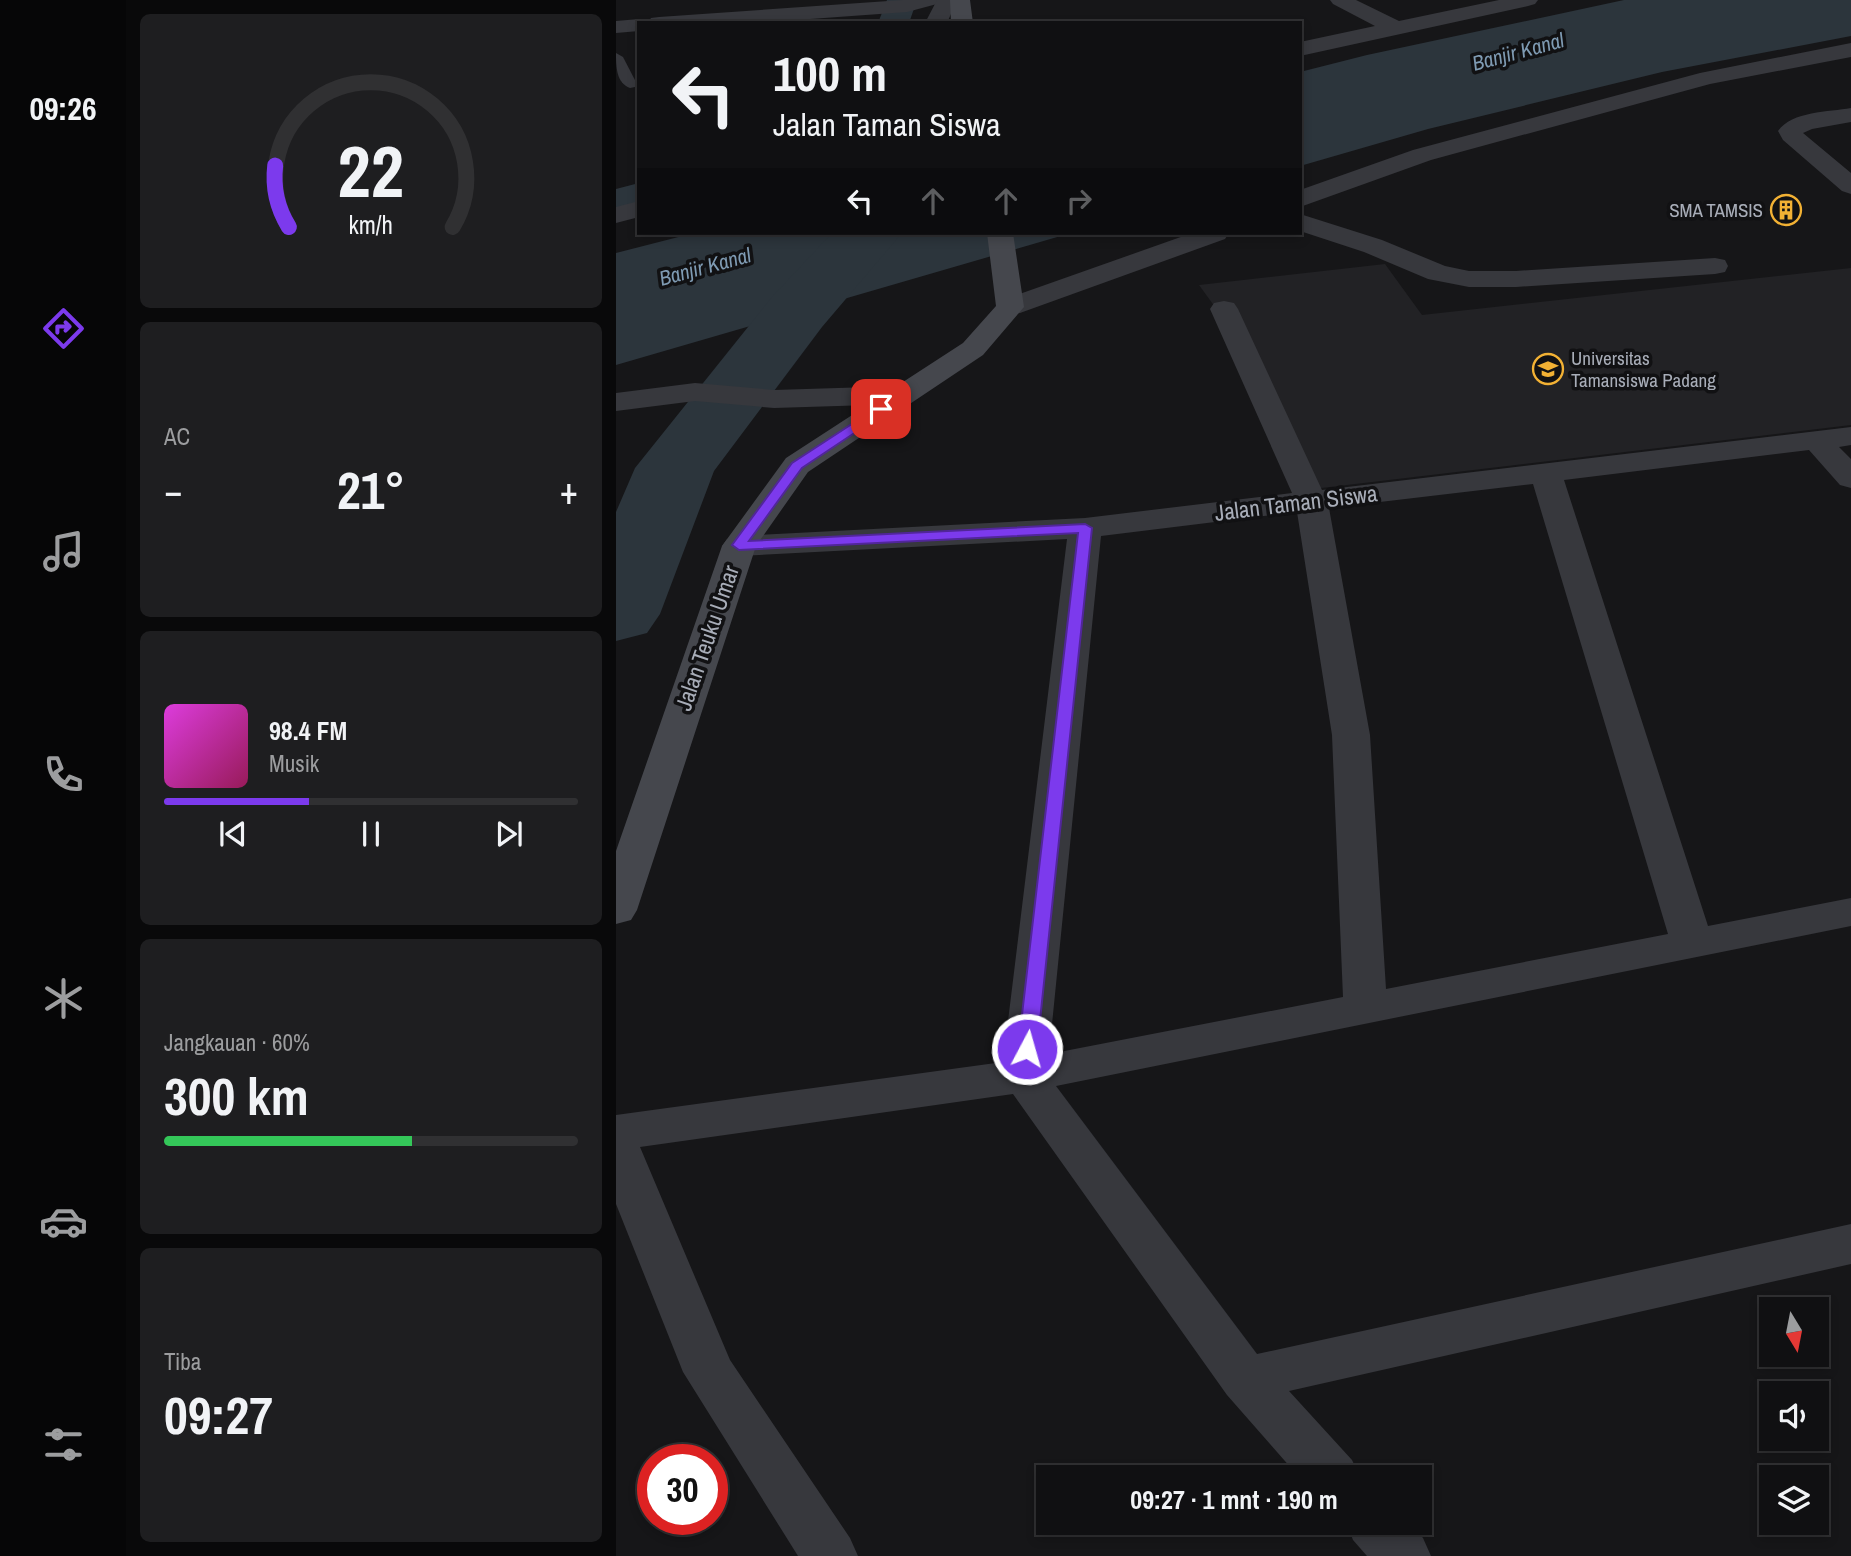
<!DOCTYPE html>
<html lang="id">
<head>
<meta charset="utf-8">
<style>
  :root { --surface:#101012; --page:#1e1e20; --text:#f1f3f6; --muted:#9c9d9f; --line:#303032; --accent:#7c3aed }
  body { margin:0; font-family:"Archivo Narrow",sans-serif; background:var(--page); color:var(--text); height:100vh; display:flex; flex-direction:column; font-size:26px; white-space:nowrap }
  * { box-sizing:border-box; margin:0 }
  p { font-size:23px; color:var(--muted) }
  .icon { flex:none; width:38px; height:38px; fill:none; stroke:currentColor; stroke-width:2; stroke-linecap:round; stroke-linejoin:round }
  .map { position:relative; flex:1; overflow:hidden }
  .panel { display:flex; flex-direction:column; gap:14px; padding:14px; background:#09090a; width:490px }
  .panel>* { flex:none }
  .top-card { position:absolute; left:21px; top:21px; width:665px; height:214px; border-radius:0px; box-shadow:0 4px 10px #0003,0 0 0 2px var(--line); background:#101012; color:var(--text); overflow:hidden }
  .needle { width:46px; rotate:170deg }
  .controls { position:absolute; left:1143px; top:1297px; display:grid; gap:14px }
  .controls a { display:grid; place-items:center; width:70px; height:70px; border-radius:0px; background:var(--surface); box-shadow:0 4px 10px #0003,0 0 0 2px var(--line); font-size:35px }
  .speed { position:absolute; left:21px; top:1444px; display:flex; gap:14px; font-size:35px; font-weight:700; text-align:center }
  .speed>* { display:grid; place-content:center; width:91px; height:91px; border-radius:50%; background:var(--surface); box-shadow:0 4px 10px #0003,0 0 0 2px var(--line); line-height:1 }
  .speed .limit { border:10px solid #d22; background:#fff; color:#111 }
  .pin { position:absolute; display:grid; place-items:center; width:60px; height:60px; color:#fff; margin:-30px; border-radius:14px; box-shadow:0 4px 10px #0006 }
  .me { position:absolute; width:77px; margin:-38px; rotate:6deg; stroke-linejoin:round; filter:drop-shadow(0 0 5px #0008) }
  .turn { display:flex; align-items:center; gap:24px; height:147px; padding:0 21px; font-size:32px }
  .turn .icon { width:91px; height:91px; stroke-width:2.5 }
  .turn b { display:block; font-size:49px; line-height:60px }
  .lanes { display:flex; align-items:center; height:66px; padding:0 21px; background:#0003; justify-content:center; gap:35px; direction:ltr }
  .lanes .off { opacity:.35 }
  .big { font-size:52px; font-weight:700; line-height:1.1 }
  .panel .widget { flex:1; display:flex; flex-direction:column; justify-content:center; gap:10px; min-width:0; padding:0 24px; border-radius:10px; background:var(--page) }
  .panel .dial { align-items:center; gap:0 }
  .dial svg { height:182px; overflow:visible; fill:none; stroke:var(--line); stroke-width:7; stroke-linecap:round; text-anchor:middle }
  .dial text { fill:var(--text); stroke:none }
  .song { display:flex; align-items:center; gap:21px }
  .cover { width:84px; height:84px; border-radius:10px; background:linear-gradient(135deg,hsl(300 70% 55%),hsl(330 70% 35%)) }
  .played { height:7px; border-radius:4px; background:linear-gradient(90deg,var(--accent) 35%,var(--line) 35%) }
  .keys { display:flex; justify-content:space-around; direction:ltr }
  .heat { display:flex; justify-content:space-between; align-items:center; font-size:38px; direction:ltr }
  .charge { height:10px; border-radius:5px; background:linear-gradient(90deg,#34c759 60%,var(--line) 0) }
  .trip { position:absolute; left:420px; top:1465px; width:396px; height:70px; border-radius:0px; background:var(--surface); box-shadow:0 4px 10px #0003,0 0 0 2px var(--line); font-weight:700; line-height:70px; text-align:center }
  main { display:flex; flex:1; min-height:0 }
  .tab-bar { display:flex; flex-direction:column; width:126px; justify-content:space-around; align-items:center; background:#060607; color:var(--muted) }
  .tab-bar .icon { width:49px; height:49px }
  .tab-bar .on { color:var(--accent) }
  .tab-bar b { font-size:32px; color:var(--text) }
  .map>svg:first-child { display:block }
  .built { fill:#222225 }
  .water { fill:#2c353c }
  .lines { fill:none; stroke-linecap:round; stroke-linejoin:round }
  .canal { fill:#2c353c; fill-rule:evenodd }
  .river { fill:#2c353c; fill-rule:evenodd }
  .service { fill:#37383d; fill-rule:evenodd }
  .minor { fill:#37383d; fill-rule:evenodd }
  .tertiary { fill:#37383d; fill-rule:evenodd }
  .secondary { fill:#45474d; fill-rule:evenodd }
  .route { fill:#7c3aed; stroke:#51269a; stroke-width:2 }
  .labels { text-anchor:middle; stroke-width:7; stroke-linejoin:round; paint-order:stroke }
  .far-poi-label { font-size:19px; fill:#a8adb8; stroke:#111113; text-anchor:end }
  .far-water-label { font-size:21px; font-style:italic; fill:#7f9bb3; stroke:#111113 }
  .street-label { font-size:23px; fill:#a8adb8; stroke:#111113 }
</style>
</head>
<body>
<main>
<nav class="tab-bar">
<b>09:26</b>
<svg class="icon on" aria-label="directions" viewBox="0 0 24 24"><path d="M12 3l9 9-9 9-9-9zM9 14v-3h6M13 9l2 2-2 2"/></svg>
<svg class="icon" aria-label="music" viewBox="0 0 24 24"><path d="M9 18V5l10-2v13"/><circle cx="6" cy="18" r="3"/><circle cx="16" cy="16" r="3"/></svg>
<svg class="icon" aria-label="phone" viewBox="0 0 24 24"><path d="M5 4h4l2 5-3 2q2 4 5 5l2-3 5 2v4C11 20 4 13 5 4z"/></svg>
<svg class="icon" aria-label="climate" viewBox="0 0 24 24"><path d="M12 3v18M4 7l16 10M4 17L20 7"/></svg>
<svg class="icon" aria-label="car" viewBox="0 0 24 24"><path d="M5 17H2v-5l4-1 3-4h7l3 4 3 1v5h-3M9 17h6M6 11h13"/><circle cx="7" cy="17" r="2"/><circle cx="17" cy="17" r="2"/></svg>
<svg class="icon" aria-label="filters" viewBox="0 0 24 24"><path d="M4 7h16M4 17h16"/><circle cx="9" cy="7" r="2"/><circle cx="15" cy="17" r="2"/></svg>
</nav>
<section class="panel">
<div class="widget dial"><svg viewBox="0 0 100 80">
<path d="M14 69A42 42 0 1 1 86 69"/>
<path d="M14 69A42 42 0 0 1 8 42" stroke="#7c3aed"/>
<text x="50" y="56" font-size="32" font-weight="700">22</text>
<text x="50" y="72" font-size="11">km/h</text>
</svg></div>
<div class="widget"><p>AC</p>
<div class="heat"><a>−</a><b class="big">21°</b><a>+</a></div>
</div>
<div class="widget">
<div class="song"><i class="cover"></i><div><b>98.4 FM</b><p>Musik</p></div></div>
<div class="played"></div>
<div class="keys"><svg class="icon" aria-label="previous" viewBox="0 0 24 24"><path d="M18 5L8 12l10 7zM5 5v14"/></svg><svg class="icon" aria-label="pause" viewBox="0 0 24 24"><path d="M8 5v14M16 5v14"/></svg><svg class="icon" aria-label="next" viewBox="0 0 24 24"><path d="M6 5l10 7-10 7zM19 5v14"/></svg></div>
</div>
<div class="widget"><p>Jangkauan · 60%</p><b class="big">300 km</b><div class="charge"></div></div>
<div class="widget"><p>Tiba</p><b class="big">09:27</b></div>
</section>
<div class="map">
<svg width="1235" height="1556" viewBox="0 0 1235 1556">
  <rect width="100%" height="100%" fill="#161618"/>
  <path class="built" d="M769 264 806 315 1235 268V425L697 489 607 318 583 285Z"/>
  <path class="water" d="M1008 0H1235V36L1046 72 812 129 684 166V72L751 55Z
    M78 233H455L0 365V253Z"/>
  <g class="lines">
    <path class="canal" d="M271 0H301L293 23H262Z
      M23 183V205L0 211V189Z"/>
    <path class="river" d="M216 233H286L206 327 98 471 44 614 31 633 0 641V512L19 468 156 297Z"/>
    <path class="service" d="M0 53 7 57 21 84 19 87 14 88C0 83 0 66 0 53Z"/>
    <path class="minor" d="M287 0H324L321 4 291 12 139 23H32L35 18 43 17Z
      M714 0H740L783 21 883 0H922L919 4 912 6 684 56V42L759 26 717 4Z
      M23 19 32 23H23V31L0 33V21Z
      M1235 43V57L1094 84 815 160 684 207V190L797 150 1084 73Z
      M1235 108V122L1196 129 1187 133 1235 173V194L1226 191 1167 140 1162 131C1176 111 1213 112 1235 108Z
      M684 214 766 240 829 266 853 271H900L1099 258 1109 260 1112 266 1109 272 1099 274 900 287H853L812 279 748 252 684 231Z
      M576 233H613L609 239 404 313 394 315 384 313 380 307 384 301Z
      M608 301 618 303 622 309 706 490 1235 427V445L1223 447 1235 459V488L1224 485 1193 450 948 480 1092 926 1235 898V926L440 1086 641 1354 1235 1224V1264L673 1391 736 1460 744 1477H683L611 1395 397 1094 24 1147 114 1360 234 1538 242 1556H182L67 1372 0 1204V1115L387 1062 451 539 123 556 111 553 106 546 111 539 123 536 469 518 676 493 594 309 598 303ZM917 484 1052 934 770 989 754 735 713 508ZM681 512 716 735 727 997 433 1054 485 536Z
      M730 1522H793L807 1538 815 1556H751L737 1540Z"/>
    <path class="tertiary" d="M321 0H341L331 23H309Z
      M23 201V217L0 223V207Z
      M79 383 158 390 286 386 297 389 301 395 297 401 286 404 158 408 79 401 0 411V393Z"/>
    <path class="secondary" d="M334 0H354L357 23H335Z
      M371 233H397L408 307 367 355 192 472 140 546 21 910 15 920 0 924V851L106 546 170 458 347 343 380 306Z"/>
  </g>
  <path class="route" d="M265 405 270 406V412L186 468 133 541 469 524 476 528 421 1049 418 1054H405L402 1049 462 533 123 550 116 545 176 463Z"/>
  <defs>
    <g id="building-ring" transform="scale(1.575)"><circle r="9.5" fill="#111113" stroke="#f2b134" stroke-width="1.5"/><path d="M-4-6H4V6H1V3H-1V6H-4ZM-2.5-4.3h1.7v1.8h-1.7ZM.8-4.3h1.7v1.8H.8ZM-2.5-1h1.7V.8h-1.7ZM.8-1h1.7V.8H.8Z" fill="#f2b134"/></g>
    <g id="university-ring" transform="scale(1.575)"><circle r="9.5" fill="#111113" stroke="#f2b134" stroke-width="1.5"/><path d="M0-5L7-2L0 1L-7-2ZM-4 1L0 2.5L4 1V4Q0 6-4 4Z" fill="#f2b134"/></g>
  </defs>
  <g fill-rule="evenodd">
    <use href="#building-ring" x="1170" y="210"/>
    <use href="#university-ring" x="932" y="369"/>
  </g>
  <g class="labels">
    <g class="far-poi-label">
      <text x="1147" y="217">SMA TAMSIS</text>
      <text x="955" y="365" text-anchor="start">Universitas<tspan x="955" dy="22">Tamansiswa Padang</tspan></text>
    </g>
    <g class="far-water-label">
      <text transform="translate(902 52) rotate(-15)" y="7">Banjir Kanal</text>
      <text transform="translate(89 267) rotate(-15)" y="7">Banjir Kanal</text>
    </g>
    <g class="street-label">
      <text transform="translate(680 503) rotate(-7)" y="8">Jalan Taman Siswa</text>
      <text transform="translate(91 638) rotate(-71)" y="8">Jalan Teuku Umar</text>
    </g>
  </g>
</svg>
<div class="controls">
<a><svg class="needle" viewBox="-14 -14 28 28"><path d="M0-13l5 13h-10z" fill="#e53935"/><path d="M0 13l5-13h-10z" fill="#9c9d9f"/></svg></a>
<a><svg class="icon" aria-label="sound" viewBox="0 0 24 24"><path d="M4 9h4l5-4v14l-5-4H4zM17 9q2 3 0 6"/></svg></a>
<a><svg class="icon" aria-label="layers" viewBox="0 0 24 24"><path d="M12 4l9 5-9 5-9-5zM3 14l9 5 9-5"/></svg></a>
</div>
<div class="speed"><div class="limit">30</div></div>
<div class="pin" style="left:265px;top:409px;background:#d93025"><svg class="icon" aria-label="arrive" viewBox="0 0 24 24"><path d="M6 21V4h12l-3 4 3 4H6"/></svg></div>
<svg class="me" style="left:411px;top:1049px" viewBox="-20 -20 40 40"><circle r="17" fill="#7c3aed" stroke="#fff" stroke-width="3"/><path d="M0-11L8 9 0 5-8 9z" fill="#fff"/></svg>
<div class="trip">09:27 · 1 mnt · 190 m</div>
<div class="top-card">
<div class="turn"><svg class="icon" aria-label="left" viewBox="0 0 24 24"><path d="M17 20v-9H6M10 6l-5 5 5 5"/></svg><div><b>100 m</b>Jalan Taman Siswa</div></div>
<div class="lanes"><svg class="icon" aria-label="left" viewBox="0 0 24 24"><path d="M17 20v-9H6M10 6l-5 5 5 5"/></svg><svg class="icon off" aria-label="ahead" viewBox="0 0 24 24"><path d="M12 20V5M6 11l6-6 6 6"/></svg><svg class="icon off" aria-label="ahead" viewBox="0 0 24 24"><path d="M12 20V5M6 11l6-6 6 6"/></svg><svg class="icon off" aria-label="right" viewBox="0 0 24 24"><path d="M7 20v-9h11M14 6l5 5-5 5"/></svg></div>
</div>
</div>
</main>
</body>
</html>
